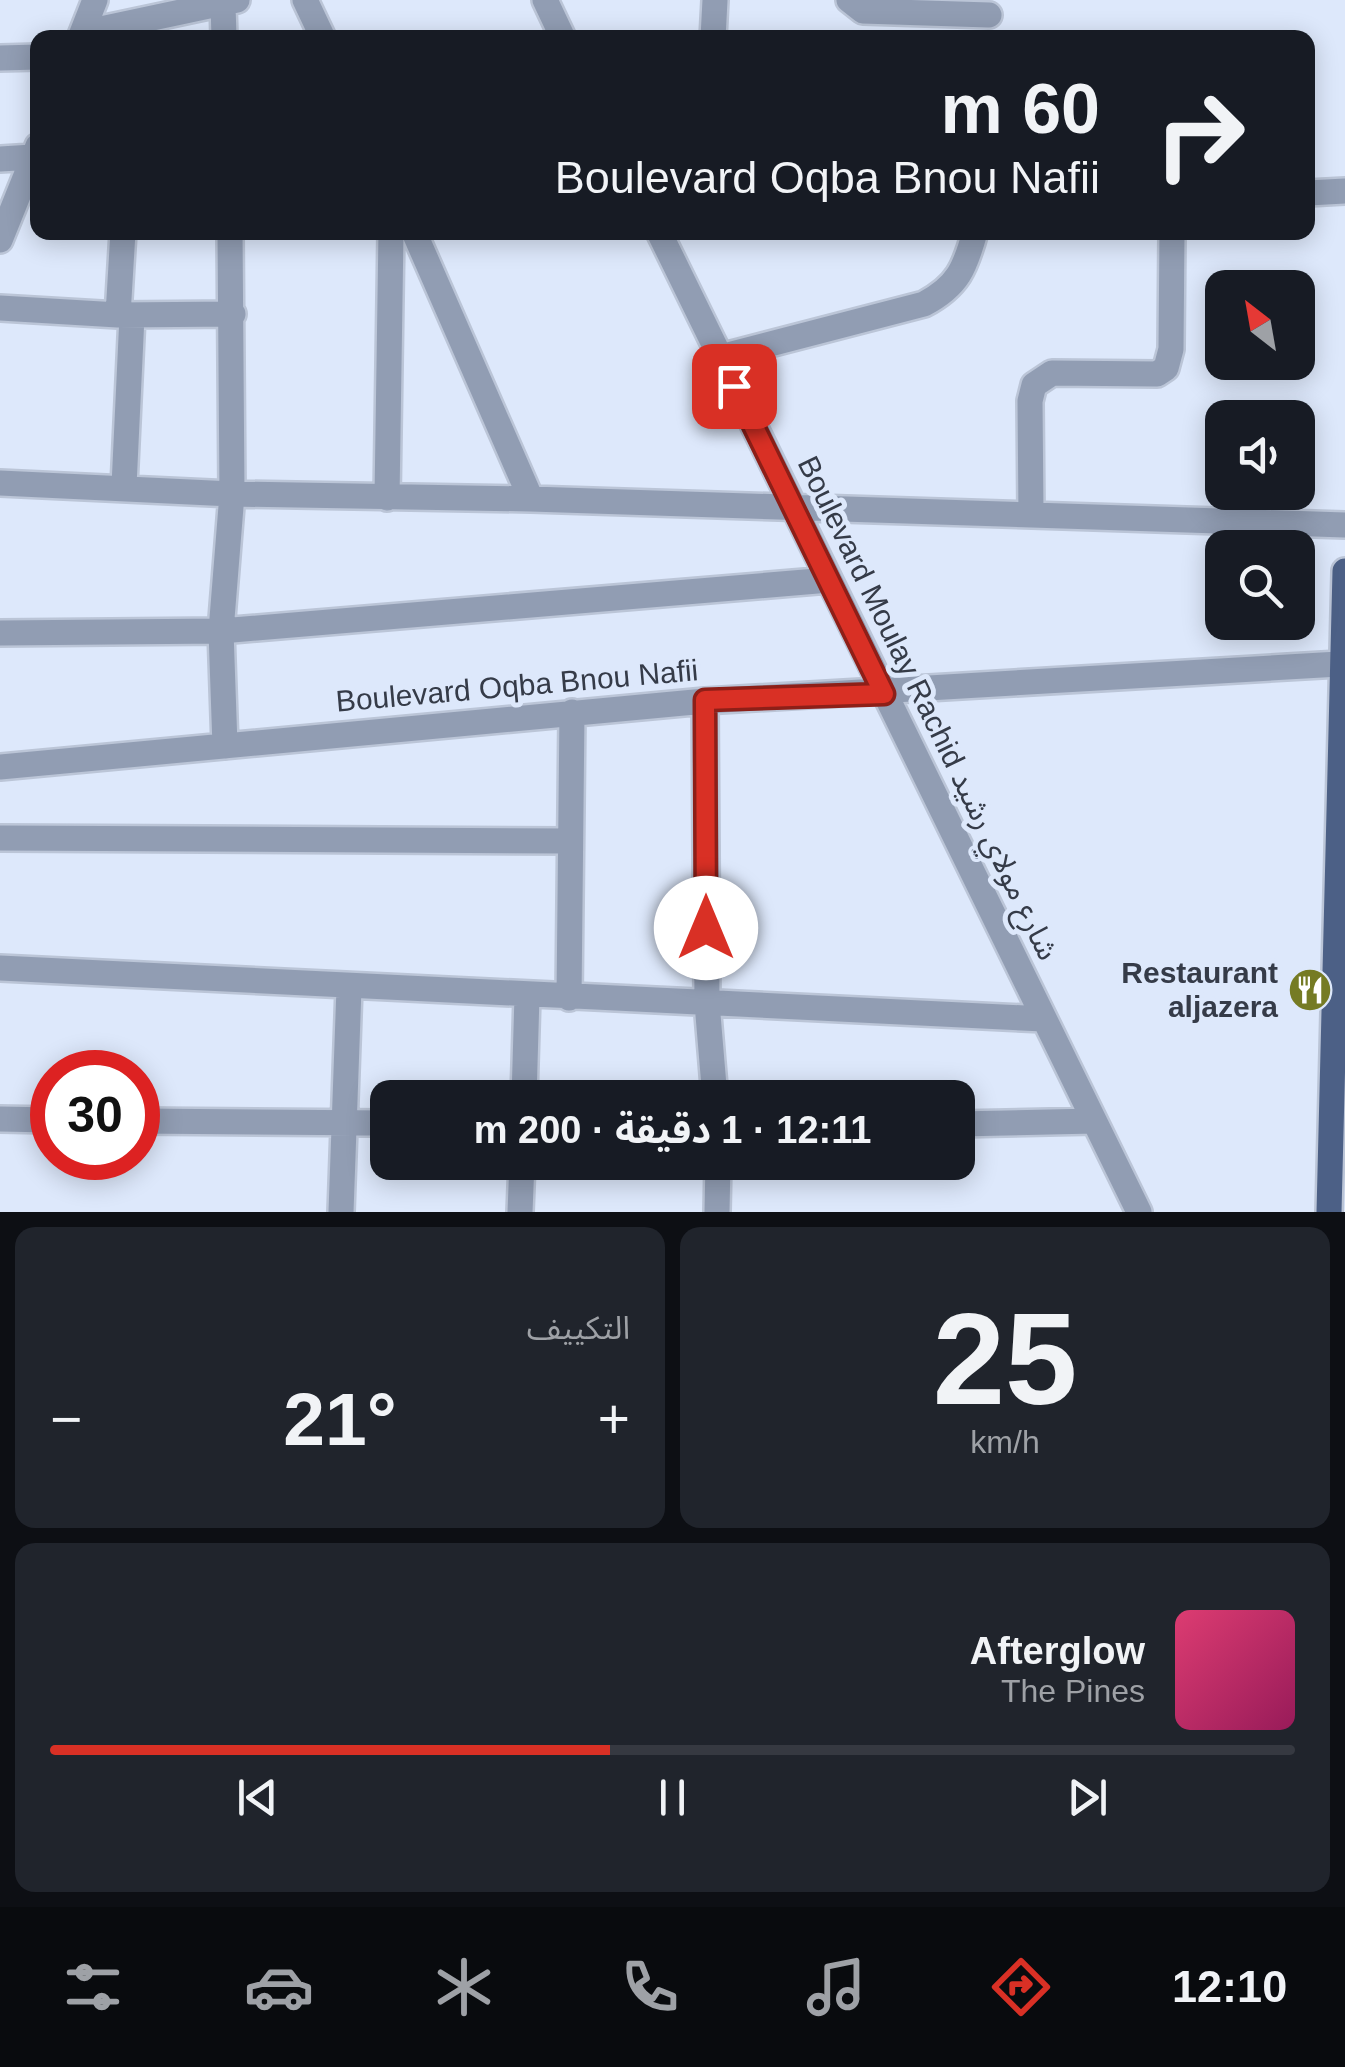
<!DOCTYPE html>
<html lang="ar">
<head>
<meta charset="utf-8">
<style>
  :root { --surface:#171b24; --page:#20242c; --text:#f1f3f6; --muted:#9ea1a6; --line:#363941; --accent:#d93025 }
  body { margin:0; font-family:Helvetica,"Noto Sans Arabic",sans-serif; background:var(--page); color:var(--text); direction:rtl; height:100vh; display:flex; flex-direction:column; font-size:38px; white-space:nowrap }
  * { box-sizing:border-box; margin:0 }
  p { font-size:32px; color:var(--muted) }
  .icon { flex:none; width:55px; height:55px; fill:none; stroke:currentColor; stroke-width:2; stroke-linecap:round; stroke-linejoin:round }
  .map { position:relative; height:1212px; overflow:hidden; direction:ltr }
  .side { display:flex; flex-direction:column; gap:15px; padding:15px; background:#0d0f14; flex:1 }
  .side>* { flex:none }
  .guide { position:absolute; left:30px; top:30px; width:1285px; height:210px; border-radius:20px; box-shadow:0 5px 25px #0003; direction:rtl; background:#171b24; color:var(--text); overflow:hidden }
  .needle { width:65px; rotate:329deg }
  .tools { position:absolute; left:1205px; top:270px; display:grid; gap:20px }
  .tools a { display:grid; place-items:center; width:110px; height:110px; border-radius:20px; background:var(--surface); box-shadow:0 5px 25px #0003; font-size:50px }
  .speed { position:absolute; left:30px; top:1050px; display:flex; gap:20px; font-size:50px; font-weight:700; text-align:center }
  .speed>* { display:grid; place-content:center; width:130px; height:130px; border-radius:50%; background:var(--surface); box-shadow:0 5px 25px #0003; line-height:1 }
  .speed .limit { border:15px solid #d22; background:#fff; color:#111 }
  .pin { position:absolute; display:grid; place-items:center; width:85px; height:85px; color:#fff; margin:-42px; border-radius:20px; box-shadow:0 5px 15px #0006 }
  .me { position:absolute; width:110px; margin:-55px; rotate:0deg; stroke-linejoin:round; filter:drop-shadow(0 0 8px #0008) }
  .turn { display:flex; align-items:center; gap:35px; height:210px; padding:0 50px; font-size:45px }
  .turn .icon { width:130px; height:130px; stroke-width:2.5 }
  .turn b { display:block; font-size:70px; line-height:85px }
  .big { font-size:75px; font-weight:700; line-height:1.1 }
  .side .card { flex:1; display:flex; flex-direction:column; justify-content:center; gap:15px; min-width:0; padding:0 35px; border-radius:20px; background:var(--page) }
  .side .dial { align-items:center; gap:0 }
  .dial b { font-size:130px; line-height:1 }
  .song { display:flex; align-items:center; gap:30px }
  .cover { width:120px; height:120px; border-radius:15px; background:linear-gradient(135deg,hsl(340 70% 55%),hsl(330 70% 35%)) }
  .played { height:10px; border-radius:5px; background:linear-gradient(90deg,var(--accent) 45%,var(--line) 45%) }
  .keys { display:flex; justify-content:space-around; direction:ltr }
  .heat { display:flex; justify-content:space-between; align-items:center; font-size:55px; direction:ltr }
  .side .tiles { flex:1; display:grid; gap:15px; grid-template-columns:1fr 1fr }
  .card:last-child { grid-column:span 2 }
  .trip { position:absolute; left:370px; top:1080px; width:605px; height:100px; border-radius:20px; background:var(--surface); box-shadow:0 5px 25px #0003; font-weight:700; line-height:100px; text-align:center; direction:rtl }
  .tab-bar { display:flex; height:160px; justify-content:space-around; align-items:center; background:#090b0e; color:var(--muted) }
  .tab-bar .icon { width:70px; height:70px }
  .tab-bar .current { color:var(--accent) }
  .tab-bar b { font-size:45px; color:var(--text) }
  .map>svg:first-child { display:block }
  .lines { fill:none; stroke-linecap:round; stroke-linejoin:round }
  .minor-casing { stroke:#bbc5d7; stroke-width:30 }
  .major-casing { stroke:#bbc5d7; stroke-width:30 }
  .minor { stroke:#919db3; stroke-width:25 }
  .major { stroke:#4c6086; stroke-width:25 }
  .route-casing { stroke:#8d1f18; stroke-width:25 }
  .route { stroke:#d93025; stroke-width:18 }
  .labels { text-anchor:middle; stroke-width:10; stroke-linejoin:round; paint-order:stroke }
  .street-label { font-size:30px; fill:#353b48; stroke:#dde8fb }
  .poi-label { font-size:30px; font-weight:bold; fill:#353b48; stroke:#dde8fb; text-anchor:end }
</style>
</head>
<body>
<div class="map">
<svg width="1345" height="1212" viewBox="0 0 1345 1212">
  <rect width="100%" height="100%" fill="#dde8fb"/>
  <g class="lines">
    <g class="minor-casing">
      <path id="minor" d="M305 0 323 38
        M545 0 563 38
        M849 0 863 11 989 15
        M223 4 224 38
        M82 33 237 0
        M80 38 95 0
        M713 38 715 0
        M0 58 38 57
        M0 159 33 157
        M1308 193 1345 191
        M414 232 531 499
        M659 232 1139 1212
        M0 240 38 146
        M0 308 118 315 233 314
        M118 315 123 232
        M720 357 924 304C958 286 965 268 975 232
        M0 483 232 494 531 499 1345 525
        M124 486 132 316
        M387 498 391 232
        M1031 514 1030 401 1034 385 1052 373 1157 374 1166 368 1171 349 1172 232
        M0 633 221 631 829 580
        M705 701 707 1003 715 1098
        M225 746 221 631 232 494 230 232
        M0 767 705 701 1339 664
        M0 838 569 841
        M0 968 1044 1019
        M569 998 572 712
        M524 1098 527 996
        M0 1119 52 1120
        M138 1121 388 1123
        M958 1124 1094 1121
        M341 1212 349 988
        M520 1212 522 1162
        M717 1212 718 1162"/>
    </g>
    <g class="major-casing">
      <path id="major" d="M1329 1212 1345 571"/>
    </g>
    <use href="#minor" class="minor"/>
    <use href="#major" class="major"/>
  </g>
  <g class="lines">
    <g class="route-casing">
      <path id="route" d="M706 928 705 700 884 694 734 386"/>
    </g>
    <use href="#route" class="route"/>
  </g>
  <defs>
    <g id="restaurant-disc" transform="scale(2.25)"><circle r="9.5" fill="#757b24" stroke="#dde8fb"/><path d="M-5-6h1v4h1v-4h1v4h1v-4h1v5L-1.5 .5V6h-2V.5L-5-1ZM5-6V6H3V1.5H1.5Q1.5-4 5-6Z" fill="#fff"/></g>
  </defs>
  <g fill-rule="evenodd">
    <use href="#restaurant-disc" x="1310" y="990"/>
  </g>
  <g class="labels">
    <g class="street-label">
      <text transform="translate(517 686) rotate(-5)" y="10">Boulevard Oqba Bnou Nafii</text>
      <text transform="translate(928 708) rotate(64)" y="10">Boulevard Moulay Rachid شارع مولاي رشيد</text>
    </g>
    <g class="poi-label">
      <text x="1278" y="983">Restaurant<tspan x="1278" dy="34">aljazera</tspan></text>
    </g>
  </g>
</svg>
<div class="tools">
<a><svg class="needle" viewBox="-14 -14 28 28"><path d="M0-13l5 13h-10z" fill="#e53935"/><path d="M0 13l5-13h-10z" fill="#9ea1a6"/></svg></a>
<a><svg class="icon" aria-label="sound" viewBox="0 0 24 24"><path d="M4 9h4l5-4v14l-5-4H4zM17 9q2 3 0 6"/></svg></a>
<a><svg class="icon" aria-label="search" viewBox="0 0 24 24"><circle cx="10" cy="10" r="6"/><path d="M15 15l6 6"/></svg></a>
</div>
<div class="speed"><div class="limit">30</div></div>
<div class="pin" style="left:734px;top:386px;background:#d93025"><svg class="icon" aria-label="arrive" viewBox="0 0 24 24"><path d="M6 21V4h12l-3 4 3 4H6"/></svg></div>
<svg class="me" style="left:706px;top:928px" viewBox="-20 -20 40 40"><circle r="19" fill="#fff"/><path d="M0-13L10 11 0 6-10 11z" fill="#d93025"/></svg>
<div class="trip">12:11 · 1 دقيقة · 200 m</div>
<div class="guide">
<div class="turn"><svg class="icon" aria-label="right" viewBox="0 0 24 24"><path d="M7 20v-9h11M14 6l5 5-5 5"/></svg><div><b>60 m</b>Boulevard Oqba Bnou Nafii</div></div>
</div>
</div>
<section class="side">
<div class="tiles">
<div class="card dial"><b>25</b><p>km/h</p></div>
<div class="card"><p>التكييف</p>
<div class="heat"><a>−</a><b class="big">21°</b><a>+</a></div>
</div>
<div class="card">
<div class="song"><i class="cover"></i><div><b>Afterglow</b><p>The Pines</p></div></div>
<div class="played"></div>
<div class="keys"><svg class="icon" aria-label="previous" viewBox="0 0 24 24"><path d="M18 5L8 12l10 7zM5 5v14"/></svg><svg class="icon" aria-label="pause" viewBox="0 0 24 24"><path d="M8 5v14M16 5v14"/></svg><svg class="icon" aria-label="next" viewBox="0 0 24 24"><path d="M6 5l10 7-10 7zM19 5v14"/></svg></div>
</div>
</div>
</section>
<nav class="tab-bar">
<b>12:10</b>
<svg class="icon current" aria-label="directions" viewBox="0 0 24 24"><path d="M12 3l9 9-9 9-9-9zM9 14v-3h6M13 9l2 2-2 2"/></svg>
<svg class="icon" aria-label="music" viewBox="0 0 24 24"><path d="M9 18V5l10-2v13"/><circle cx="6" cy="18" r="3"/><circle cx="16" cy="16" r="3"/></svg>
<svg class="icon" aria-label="phone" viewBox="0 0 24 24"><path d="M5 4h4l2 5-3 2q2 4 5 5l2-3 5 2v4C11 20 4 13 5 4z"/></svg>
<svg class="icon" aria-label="climate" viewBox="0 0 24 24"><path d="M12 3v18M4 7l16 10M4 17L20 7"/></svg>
<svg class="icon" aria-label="car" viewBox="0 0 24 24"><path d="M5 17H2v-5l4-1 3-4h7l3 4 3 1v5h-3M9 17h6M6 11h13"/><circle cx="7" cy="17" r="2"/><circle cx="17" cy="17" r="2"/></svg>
<svg class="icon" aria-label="filters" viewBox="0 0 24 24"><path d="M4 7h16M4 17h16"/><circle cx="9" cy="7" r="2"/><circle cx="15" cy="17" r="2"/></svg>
</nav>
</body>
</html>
